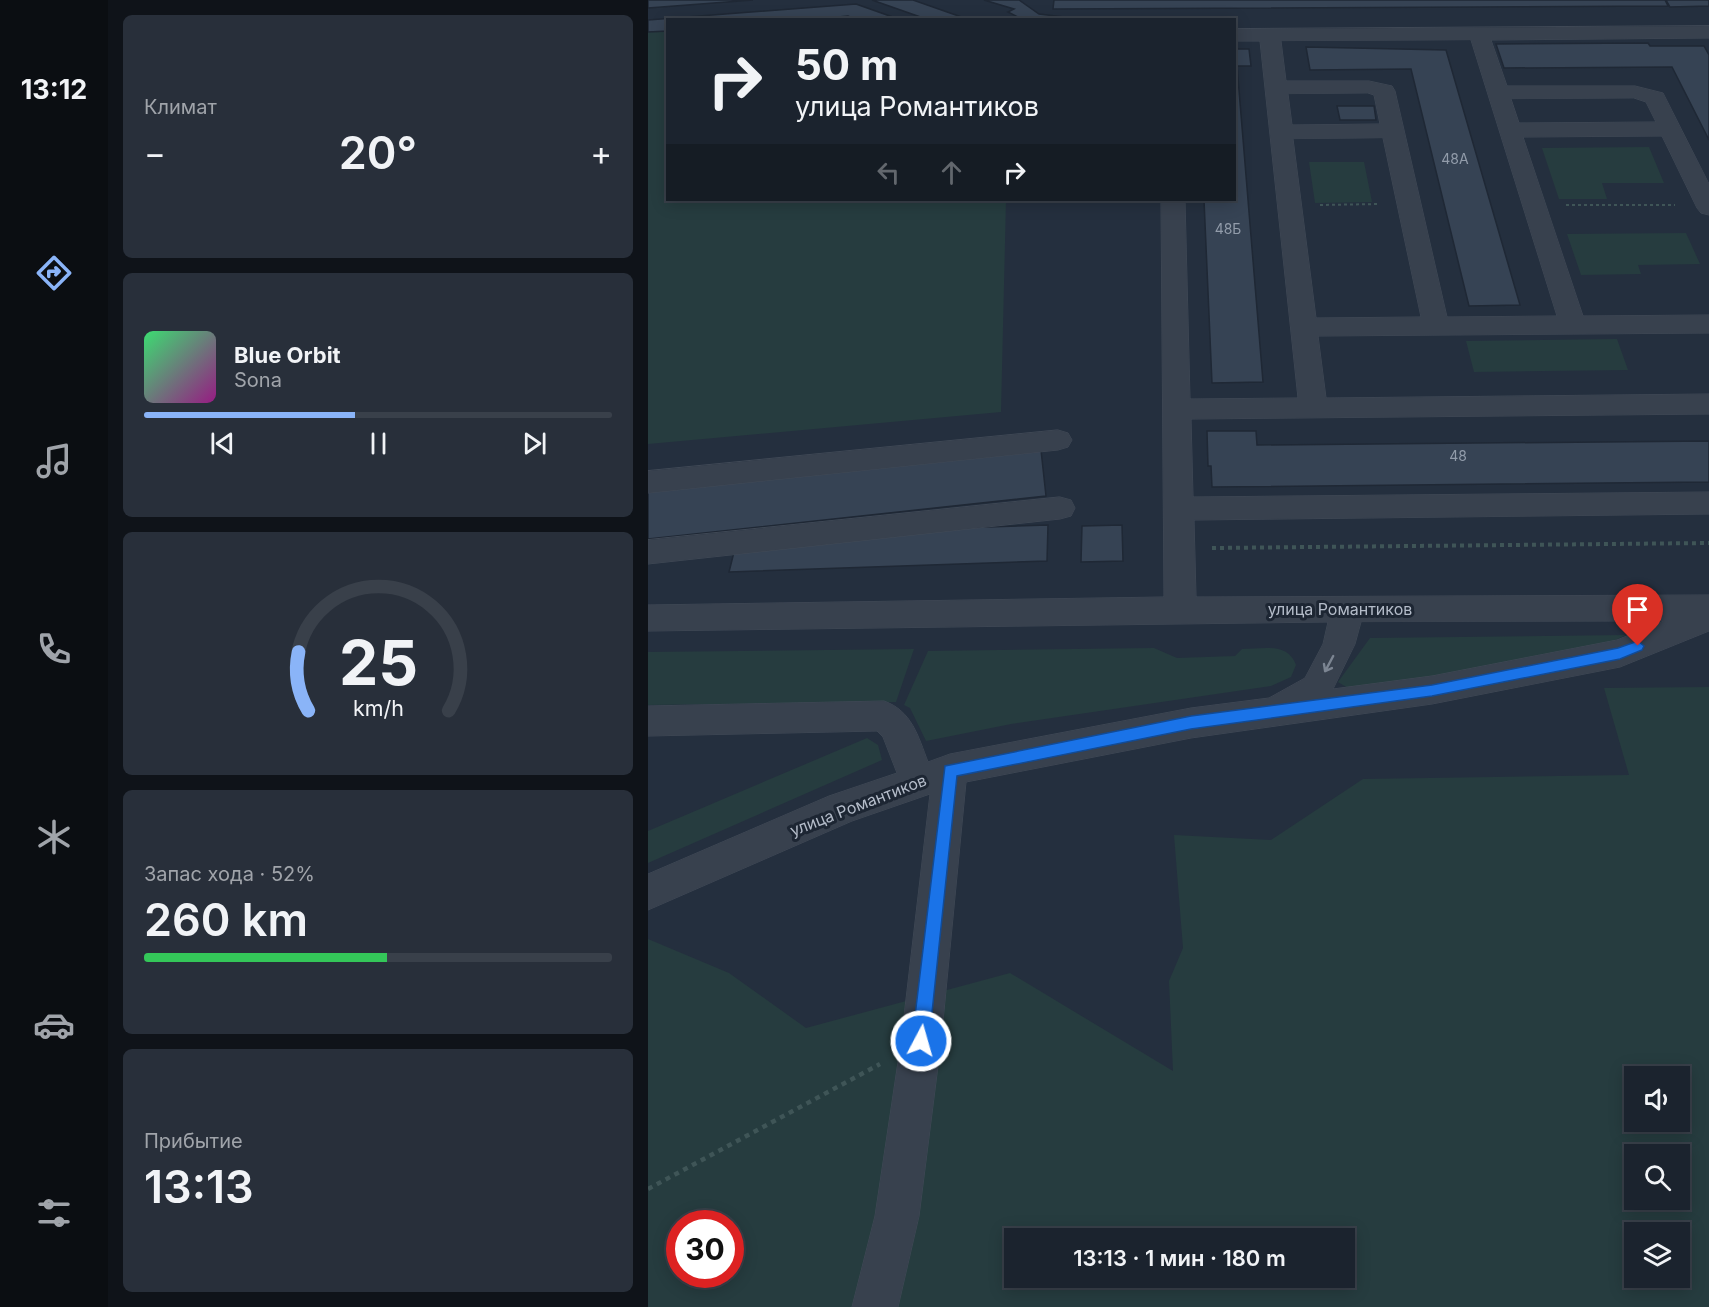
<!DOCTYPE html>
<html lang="ru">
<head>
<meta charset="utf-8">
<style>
  :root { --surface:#1b232e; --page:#282f3a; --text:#f1f3f6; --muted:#a0a4aa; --line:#39404a; --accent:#8ab4f8 }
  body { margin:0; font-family:Inter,sans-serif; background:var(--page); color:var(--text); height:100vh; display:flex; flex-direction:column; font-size:22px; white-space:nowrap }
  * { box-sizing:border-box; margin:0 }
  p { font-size:20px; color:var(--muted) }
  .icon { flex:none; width:33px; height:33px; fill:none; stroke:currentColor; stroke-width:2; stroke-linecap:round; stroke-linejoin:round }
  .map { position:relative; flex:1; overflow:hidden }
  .sheet { display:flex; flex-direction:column; gap:15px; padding:15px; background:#0f1319; width:540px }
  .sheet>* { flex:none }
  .top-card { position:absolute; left:18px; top:18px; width:570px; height:183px; border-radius:0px; box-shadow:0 3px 15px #0003,0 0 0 2px var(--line); background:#1b232e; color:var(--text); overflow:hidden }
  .fabs { position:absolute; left:976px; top:1066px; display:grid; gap:12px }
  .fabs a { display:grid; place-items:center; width:66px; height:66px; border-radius:0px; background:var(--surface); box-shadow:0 3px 15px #0003,0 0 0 2px var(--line); font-size:30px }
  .speed { position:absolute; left:18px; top:1210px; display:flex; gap:12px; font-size:30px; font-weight:700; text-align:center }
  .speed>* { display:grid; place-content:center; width:78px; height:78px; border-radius:50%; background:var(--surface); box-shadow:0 3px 15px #0003,0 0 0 2px var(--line); line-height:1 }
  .speed .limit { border:9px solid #d22; background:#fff; color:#111 }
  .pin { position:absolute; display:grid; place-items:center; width:51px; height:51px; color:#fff; margin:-62px -26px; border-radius:50% 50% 50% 0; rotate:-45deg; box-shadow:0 0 6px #0007 }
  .pin .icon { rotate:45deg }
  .me { position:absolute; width:66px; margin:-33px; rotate:6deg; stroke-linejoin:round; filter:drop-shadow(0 0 4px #0008) }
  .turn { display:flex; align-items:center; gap:21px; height:126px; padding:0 30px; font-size:27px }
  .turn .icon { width:78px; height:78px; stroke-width:2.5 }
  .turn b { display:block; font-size:42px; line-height:51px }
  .lanes { display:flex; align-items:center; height:57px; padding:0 30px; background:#0003; justify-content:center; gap:30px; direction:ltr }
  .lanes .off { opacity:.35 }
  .big { font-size:45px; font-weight:600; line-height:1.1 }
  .sheet .tile { flex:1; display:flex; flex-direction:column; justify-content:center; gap:9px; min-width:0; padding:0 21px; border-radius:9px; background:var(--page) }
  .sheet .dial { align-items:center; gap:0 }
  .dial svg { height:156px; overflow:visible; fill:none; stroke:var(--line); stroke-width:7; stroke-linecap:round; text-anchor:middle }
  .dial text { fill:var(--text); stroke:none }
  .song { display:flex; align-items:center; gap:18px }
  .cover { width:72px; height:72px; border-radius:9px; background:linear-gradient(135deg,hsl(140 70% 55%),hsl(310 70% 35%)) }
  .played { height:6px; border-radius:3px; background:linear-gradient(90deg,var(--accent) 45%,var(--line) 45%) }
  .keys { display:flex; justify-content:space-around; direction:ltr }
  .heat { display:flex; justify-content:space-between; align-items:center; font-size:33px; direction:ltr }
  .charge { height:9px; border-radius:4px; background:linear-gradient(90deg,#34c759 52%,var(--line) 0) }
  .trip { position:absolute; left:356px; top:1228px; width:351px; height:60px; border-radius:0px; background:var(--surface); box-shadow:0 3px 15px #0003,0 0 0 2px var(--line); font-weight:600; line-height:60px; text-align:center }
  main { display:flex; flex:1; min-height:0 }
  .dock { display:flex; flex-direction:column; width:108px; justify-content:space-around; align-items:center; background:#0b0e12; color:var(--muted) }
  .dock .icon { width:42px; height:42px }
  .dock .selected { color:var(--accent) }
  .dock b { font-size:27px; color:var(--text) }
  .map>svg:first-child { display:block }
  .green { fill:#263c3f; fill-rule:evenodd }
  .building { fill:#364354; stroke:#1f2835; stroke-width:1.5 }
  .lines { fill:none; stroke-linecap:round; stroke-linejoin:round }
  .minor-casing { stroke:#414a57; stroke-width:1 }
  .path-far2 { stroke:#3f5557; stroke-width:2; stroke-dasharray:3 3; stroke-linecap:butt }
  .path-far1 { stroke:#3f5557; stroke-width:4; stroke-dasharray:4 4; stroke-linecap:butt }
  .path { stroke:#3f5557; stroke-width:4.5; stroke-dasharray:5 5; stroke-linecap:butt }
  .minor { fill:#38414e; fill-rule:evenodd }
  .oneway { stroke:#7c8592 }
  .route { fill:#1a73e8; stroke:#114b97; stroke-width:1.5 }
  .labels { text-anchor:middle; stroke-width:6; stroke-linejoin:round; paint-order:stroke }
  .number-label { font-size:14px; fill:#929caa }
  .street-label { font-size:16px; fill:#b4bcc9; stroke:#1d2633 }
</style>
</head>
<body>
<main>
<nav class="dock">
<b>13:12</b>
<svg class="icon selected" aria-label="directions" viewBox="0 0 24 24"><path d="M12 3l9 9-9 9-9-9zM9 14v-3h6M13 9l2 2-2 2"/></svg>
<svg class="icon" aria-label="music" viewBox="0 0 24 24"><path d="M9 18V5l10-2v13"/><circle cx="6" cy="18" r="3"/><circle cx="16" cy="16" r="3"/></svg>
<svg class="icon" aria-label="phone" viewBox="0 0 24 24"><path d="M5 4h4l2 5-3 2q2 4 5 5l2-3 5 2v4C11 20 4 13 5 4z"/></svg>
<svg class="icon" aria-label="climate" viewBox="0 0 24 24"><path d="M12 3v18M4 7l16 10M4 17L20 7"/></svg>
<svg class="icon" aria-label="car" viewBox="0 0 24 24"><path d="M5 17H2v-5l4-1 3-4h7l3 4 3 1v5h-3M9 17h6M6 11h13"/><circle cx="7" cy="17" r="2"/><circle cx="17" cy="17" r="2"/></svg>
<svg class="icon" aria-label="filters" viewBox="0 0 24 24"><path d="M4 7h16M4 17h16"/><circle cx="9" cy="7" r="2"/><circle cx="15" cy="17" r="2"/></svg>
</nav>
<section class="sheet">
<div class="tile"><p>Климат</p>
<div class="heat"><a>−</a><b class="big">20°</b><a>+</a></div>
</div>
<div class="tile">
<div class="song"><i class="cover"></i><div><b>Blue Orbit</b><p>Sona</p></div></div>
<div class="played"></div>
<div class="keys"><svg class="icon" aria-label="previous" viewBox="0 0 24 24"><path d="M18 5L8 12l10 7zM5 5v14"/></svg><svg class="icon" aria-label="pause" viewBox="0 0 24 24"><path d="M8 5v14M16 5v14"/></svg><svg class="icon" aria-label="next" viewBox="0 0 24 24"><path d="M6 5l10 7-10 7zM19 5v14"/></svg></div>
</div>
<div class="tile dial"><svg viewBox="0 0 100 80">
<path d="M14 69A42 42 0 1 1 86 69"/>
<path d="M14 69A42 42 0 0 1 9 39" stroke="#8ab4f8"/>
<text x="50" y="56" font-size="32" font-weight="700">25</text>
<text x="50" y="72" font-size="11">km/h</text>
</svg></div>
<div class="tile"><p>Запас хода · 52%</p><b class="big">260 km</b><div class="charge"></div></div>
<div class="tile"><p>Прибытие</p><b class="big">13:13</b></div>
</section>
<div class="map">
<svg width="1061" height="1307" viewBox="0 0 1061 1307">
  <rect width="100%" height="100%" fill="#242f3e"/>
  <path class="green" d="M19 31 20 200H358L353 412 0 444V32Z
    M1001 147 1016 183H954L959 199H911L894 148Z
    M661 162H716L724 202 667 203Z
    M1038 233 1052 264 990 265 993 274 933 275 919 234Z
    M969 339 980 370 826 372 818 341Z
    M978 635 961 643 710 694 690 682 722 638Z
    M506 648 529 658 587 656 594 649C615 649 640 642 648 665L643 677 623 686 363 724 278 741 262 708 256 705 280 651Z
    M266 649 248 702 0 705V652Z
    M1061 687V1307H0V939L81 973 158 1028 362 973 525 1071 521 981 535 948 526 835 623 840 715 779 981 775 956 688ZM987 1077H1032V1122H987ZM987 1155H1032V1200H987ZM32 1224H82V1275H32ZM987 1233H1032V1278H987ZM366 1239H696V1278H366Z
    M219 738 230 745 234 760 0 863V831Z"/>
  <path class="building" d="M0 0H105L0 8Z
    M224 0H265L322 20H281Z
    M336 0H371L391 14 441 20H376L360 12 366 9Z
    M406 0H1017L1020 6 405 9Z
    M1018 0H1061V6L1022 7Z
    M208 4 253 20H209L200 16 159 20H20V31L0 32V20Z
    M1000 43 1002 46H1056L1061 55V140L1024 67 856 68 848 44Z
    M658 47 798 50 872 305 821 306 763 69 662 70Z
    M586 49H601L603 66H589L615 382 564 383 556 200H586Z
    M689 106H726L728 120H692Z
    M559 431H608L609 445 1061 441V482L564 487 563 466H560Z
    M393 450 398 496 0 539V491Z
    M400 525 399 561 81 572 87 548 217 531Z
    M474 525 475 561 433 562 434 526Z"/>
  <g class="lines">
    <g class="minor-casing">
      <path id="minor" d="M1061 26V38L843 40 859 86H987L1015 93 1061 184V215L1053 213 1049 208 1014 136 875 137 935 316 1061 315V333L670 336 678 398 1061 394V414L543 419 545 497 1061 492V514L546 520 548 597 1061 595V631L972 667 784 704 543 738 318 782 293 1042 271 1216 250 1307H204L227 1216 253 1042 282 794 204 821 0 910V874L181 796 249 773 235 737 229 731 0 736V706L236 701C264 711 270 736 280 762L302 754 543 708 621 698 657 678 675 644 680 622 0 631V605L516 597 513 200H537L542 399 650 398 612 41H586V29ZM823 40 909 316 799 317 747 91 744 86 721 81H638L633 41ZM720 93 726 95 732 124 644 125 640 94ZM986 98 998 102 1008 122 871 123 863 99ZM735 138 773 317 668 318 645 139ZM1016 621 969 640 784 676 685 689 707 644 713 622Z
        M410 430 420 433 424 440 420 447 410 450 0 493V471Z
        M412 497 423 500 427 508 423 516 412 519 0 564V540Z"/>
    </g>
    <path class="path-far2" d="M672 205 731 204
      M918 205H1027"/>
    <path class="path-far1" d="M564 548 1061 543"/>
    <path class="path" d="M0 1189 232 1064"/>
    <use href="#minor" class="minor"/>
  </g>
  <defs><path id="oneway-shaft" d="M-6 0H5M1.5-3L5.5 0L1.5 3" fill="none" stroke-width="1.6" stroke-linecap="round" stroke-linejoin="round" transform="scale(1.5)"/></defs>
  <use class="oneway" href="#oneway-shaft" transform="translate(681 664) rotate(118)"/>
  <path class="route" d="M990 641 996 646 994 650 972 659 784 696 543 729 309 776 281 1041 279 1047 273 1050 267 1047 264 1041 297 766 543 716 784 685 970 648Z"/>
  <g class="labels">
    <g class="number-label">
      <text x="807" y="164">48А</text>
      <text x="580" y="234">48Б</text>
      <text x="810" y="461">48</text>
    </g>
    <g class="street-label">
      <text x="692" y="615">улица Романтиков</text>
      <text transform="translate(210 805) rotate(-21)" y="6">улица Романтиков</text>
    </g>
  </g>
</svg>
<div class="fabs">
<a><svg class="icon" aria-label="sound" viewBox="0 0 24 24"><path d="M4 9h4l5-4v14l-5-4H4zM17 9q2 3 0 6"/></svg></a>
<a><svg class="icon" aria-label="search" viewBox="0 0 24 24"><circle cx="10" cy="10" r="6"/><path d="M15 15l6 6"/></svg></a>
<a><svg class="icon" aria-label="layers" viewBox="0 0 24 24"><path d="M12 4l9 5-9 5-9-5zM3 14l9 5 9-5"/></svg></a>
</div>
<div class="speed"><div class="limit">30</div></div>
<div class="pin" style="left:990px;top:646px;background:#d93025"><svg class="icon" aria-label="arrive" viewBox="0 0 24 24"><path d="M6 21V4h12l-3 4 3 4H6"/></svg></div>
<svg class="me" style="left:273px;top:1041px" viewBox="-20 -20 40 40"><circle r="17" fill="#1a73e8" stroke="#fff" stroke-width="3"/><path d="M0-11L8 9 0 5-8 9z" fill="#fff"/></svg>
<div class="trip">13:13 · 1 мин · 180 m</div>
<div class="top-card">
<div class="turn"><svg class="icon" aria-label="right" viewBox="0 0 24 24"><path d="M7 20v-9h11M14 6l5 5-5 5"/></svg><div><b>50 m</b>улица Романтиков</div></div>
<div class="lanes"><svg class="icon off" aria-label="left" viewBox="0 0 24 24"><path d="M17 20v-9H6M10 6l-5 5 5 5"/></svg><svg class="icon off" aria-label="ahead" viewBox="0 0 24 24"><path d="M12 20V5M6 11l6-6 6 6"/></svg><svg class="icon" aria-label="right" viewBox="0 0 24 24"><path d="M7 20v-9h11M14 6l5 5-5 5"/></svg></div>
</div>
</div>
</main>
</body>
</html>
